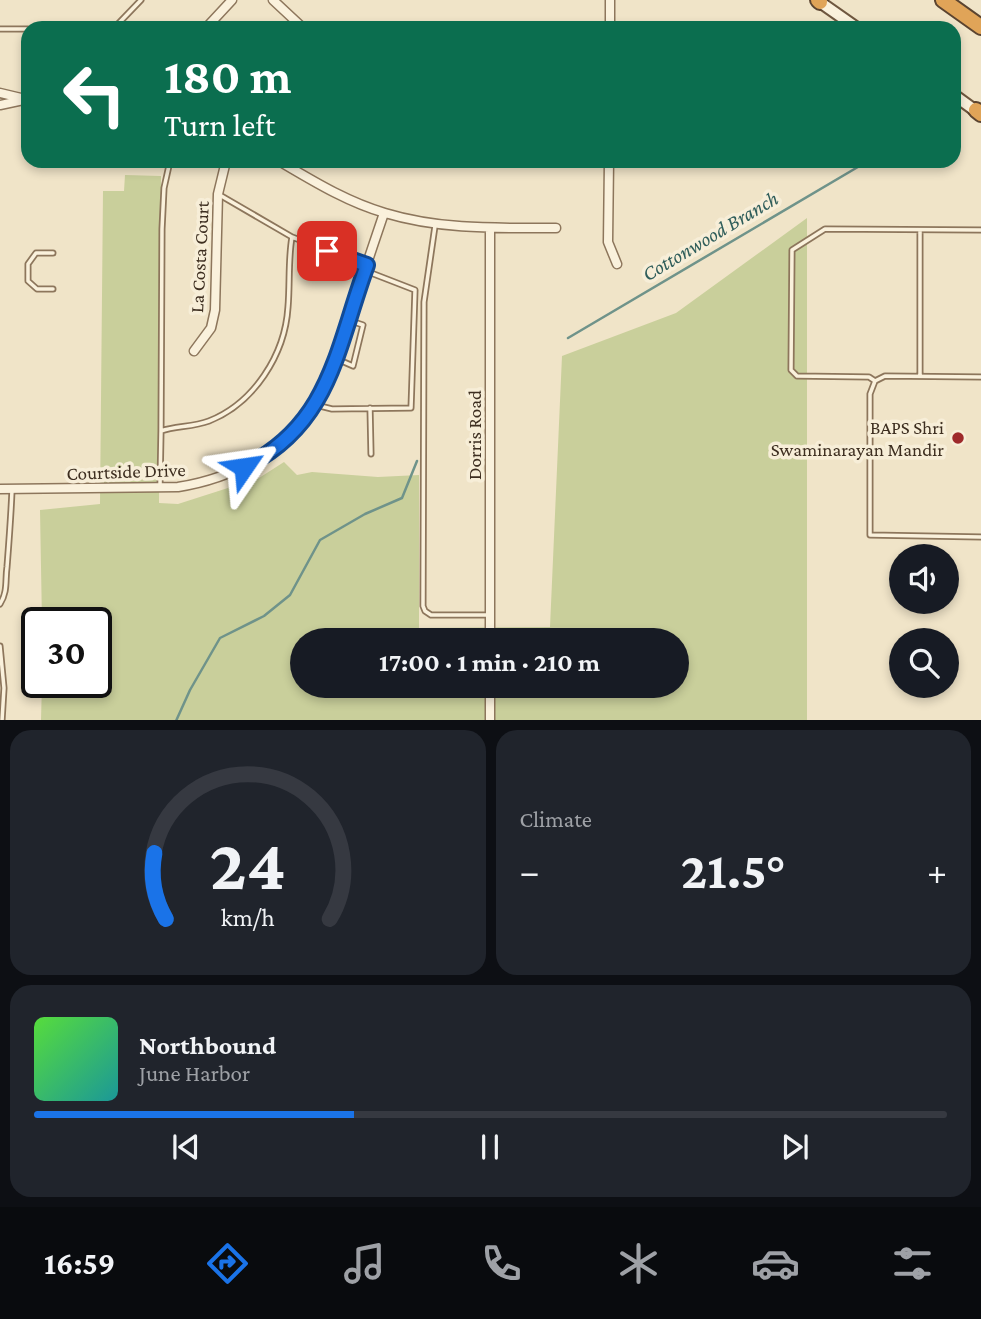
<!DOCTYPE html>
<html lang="en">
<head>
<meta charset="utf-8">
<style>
  :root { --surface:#171b24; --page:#20242c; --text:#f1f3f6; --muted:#9ea1a6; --line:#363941; --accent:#1a73e8 }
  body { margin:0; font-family:"Crimson Pro",serif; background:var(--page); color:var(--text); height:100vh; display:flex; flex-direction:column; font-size:26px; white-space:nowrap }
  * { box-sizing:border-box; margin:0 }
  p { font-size:23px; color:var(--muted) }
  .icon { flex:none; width:38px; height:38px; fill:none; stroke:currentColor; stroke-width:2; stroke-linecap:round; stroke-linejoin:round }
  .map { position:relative; height:720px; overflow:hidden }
  .drawer { display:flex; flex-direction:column; gap:10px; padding:10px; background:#0d0f14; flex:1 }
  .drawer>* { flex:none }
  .top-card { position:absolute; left:21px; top:21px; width:940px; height:147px; border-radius:21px; box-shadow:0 4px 10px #0003; background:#0b6e4f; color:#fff; overflow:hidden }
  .buttons { position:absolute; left:889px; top:544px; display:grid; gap:14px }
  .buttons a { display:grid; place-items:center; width:70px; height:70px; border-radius:50%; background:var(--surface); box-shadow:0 4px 10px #0003; font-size:35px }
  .speed { position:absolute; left:21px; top:607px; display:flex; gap:14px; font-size:35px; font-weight:700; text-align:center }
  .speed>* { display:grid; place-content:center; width:91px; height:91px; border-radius:50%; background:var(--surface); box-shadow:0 4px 10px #0003; line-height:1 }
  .speed .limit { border:4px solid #111; border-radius:10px; background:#fff; color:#111 }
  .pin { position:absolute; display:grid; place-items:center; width:60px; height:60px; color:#fff; margin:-30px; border-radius:14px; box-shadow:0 4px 10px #0006 }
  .me { position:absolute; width:77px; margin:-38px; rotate:58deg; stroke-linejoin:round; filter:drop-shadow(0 0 5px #0008) }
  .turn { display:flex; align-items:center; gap:24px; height:147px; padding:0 28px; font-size:32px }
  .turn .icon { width:91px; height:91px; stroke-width:2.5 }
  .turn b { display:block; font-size:49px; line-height:60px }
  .big { font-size:52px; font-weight:700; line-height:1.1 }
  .drawer .tile { flex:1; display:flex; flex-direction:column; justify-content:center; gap:10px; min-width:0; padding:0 24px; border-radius:21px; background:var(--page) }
  .drawer .dial { align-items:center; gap:0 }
  .dial svg { height:182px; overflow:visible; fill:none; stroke:var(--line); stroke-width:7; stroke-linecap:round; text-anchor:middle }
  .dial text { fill:var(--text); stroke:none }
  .song { display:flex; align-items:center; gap:21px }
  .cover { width:84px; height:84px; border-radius:10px; background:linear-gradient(135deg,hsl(110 70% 55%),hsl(180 70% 35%)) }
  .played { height:7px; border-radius:4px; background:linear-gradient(90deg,var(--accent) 35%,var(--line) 35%) }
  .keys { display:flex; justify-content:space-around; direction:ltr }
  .heat { display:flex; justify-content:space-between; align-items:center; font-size:38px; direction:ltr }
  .drawer .tiles { flex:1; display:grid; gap:10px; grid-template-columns:1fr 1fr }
  .tile:last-child { grid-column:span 2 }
  .trip { position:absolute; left:290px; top:628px; width:399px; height:70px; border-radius:35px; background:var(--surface); box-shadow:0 4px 10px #0003; font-weight:700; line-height:70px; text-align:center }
  .tabs { display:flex; height:112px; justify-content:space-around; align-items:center; background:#090b0e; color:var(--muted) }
  .tabs .icon { width:49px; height:49px }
  .tabs .selected { color:var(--accent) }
  .tabs b { font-size:32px; color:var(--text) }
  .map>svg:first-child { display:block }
  .green { fill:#c9cf9b; fill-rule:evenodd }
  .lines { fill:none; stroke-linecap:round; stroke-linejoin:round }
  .stream { stroke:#6f938a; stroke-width:2.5 }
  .lane-casing { stroke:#8d765c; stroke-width:7 }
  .street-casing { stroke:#8d765c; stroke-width:11 }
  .secondary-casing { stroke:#6f573f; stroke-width:14 }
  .highway-casing { stroke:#5b4430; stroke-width:18 }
  .lane { stroke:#faf1dc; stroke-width:3.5 }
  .street { stroke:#faf1dc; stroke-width:8 }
  .secondary { stroke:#faf1dc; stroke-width:10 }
  .highway { stroke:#e0a458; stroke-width:14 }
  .route-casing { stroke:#114b97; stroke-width:18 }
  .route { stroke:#1a73e8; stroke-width:12 }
  .poi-dot { fill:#9e2a2b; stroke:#f7eed8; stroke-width:2.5 }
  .labels { text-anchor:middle; stroke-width:7; stroke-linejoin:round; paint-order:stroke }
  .street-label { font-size:19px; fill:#3d2e20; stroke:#f7eed8 }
  .poi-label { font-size:19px; fill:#3d2e20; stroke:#f7eed8; text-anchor:end }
  .water-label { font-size:21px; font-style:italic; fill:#2f5d5a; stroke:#f7eed8 }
</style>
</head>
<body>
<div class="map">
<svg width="981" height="721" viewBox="0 0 981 721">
  <rect width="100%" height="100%" fill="#f0e4c8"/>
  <path class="green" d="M125 175 161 176 159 503 178 504 259 478 284 462 297 475 312 472 378 477 419 475V628L550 627 562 356 676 313 807 218V720H41L42 683 96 682V623H42L40 510 100 504 103 191H124ZM303 640H677V686H303Z"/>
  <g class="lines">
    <path class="stream" d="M568 338 868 161
      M176 721 190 690 220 638 264 616 290 595 320 540 365 514 402 498 417 461"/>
    <g class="lane-casing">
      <path id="lane" d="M107 28 117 25 141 0
        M0 29H28
        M218 194 292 237
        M435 226 424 302 423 606 425 611 431 615H488
        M53 253H36L28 264V281L37 289H53
        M337 359 353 366 363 325 351 321
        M920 376V230
        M981 377 885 376 875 381 870 394V535L981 537
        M875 381 869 377 797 376 791 370 792 250 825 229 981 230
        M316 405 332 409 411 408 415 290 366 271
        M370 408 371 454
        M161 431 162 229 164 188 170 161
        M160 485 161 431C176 426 193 427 209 421 254 403 285 355 288 307 290 283 288 260 292 237L365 265
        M0 604C8 591 5 581 7 567 9 541 11 516 12 490
        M0 646 4 688 2 721"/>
    </g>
    <g class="street-casing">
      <path id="street" d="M273 0 303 28
        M610 0V28
        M206 28 232 0
        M0 93 21 98
        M0 105 28 99
        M279 161C313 181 347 202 385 213 441 230 498 228 556 228
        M609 161 608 242 617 264
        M194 351 211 328 215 310 218 194 226 161
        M0 489 178 487C241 477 296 444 326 385 339 360 346 332 354 305 363 274 374 243 384 213
        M490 640V229
        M490 721V686"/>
    </g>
    <g class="secondary-casing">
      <path id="secondary" d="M817 0 857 28
        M954 95 980 114"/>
    </g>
    <g class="highway-casing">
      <path id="highway" d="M818 0 820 2
        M943 0 981 27
        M976 110 981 114"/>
    </g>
    <use href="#lane" class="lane"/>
    <use href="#street" class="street"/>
    <use href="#secondary" class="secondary"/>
    <use href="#highway" class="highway"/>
  </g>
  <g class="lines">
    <g class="route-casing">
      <path id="route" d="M244 467C331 425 337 346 367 265L327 251"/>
    </g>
    <use href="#route" class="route"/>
  </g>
  <circle class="poi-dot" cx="958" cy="438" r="7"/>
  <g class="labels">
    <g class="street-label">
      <text transform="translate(199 257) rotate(-87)" y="7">La Costa Court</text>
      <text transform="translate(474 435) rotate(-90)" y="7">Dorris Road</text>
      <text transform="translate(126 471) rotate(-2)" y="7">Courtside Drive</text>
    </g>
    <g class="poi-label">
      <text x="944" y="434">BAPS Shri<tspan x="944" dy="22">Swaminarayan Mandir</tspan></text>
    </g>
    <g class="water-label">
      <text transform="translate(710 236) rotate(-31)" y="7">Cottonwood Branch</text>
    </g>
  </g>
</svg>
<div class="buttons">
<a><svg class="icon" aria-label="sound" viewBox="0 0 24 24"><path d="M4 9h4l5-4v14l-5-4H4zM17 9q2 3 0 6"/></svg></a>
<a><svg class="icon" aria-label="search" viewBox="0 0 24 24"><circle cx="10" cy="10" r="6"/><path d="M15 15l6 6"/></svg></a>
</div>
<div class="speed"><div class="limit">30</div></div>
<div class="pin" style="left:327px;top:251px;background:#d93025"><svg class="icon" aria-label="arrive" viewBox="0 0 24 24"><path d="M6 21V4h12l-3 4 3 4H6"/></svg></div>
<svg class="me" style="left:244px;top:467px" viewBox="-20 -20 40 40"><path d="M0-17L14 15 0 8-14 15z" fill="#1a73e8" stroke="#fff" stroke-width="4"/></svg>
<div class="trip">17:00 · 1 min · 210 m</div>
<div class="top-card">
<div class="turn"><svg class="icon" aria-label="left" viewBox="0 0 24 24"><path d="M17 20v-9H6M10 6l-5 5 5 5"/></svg><div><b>180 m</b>Turn left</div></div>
</div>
</div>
<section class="drawer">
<div class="tiles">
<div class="tile dial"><svg viewBox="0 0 100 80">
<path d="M14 69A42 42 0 1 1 86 69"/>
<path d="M14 69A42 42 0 0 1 9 40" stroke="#1a73e8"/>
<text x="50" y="56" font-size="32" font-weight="700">24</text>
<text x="50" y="72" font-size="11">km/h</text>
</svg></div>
<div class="tile"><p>Climate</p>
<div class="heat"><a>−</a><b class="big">21.5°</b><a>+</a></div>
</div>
<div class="tile">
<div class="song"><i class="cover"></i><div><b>Northbound</b><p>June Harbor</p></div></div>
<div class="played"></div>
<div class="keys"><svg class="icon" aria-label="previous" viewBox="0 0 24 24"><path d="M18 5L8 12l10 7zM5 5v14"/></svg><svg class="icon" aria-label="pause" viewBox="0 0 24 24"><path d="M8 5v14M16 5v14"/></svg><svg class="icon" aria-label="next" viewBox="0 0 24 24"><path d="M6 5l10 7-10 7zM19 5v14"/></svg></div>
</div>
</div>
</section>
<nav class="tabs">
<b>16:59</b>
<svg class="icon selected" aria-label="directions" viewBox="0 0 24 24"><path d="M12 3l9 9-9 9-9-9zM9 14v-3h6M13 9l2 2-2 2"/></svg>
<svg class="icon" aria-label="music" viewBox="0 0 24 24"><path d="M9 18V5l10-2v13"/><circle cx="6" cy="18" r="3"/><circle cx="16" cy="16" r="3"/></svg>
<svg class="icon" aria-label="phone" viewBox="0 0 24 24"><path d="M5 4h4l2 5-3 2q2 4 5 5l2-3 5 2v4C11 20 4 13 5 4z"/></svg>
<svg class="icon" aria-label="climate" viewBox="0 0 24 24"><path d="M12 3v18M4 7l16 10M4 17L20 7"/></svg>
<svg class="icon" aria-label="car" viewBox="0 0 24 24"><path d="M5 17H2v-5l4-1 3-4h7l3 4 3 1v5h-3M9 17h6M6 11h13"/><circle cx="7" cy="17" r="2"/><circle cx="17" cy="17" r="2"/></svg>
<svg class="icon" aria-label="filters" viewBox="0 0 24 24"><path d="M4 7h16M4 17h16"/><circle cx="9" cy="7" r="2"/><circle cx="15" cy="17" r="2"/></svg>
</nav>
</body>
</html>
